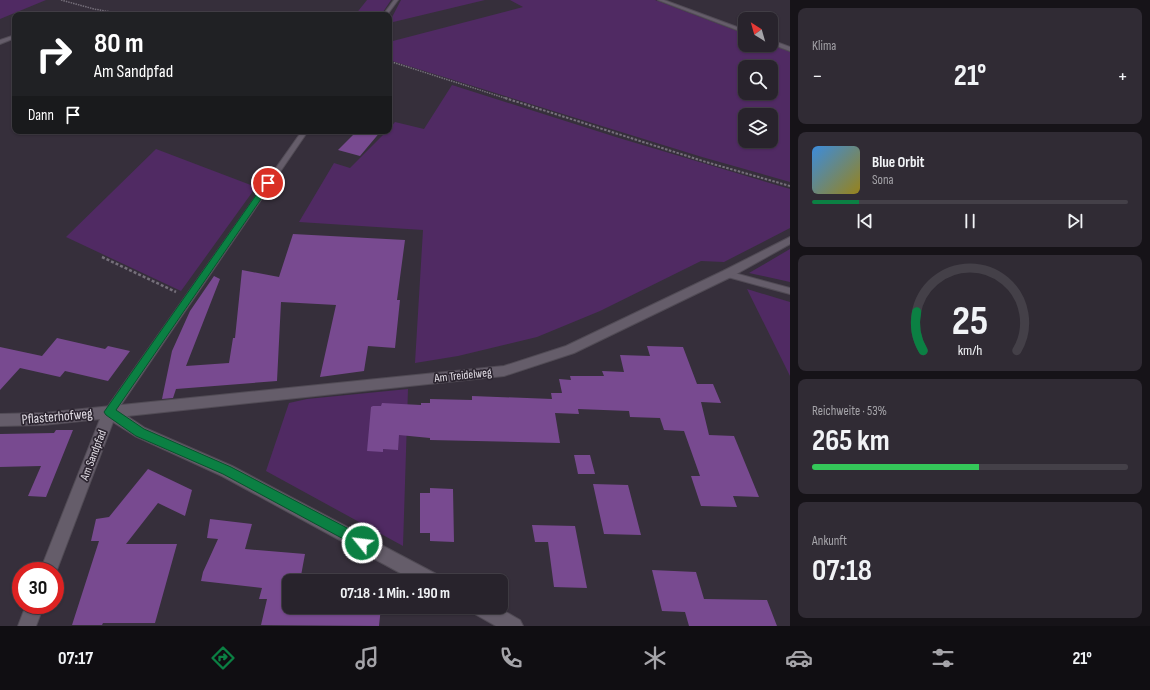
<!DOCTYPE html>
<html lang="de">
<head>
<meta charset="utf-8">
<style>
  :root { --surface:#28232c; --page:#302b34; --text:#f1f3f6; --muted:#a5a4a9; --line:#444048; --accent:#0b8043 }
  body { margin:0; font-family:"Sofia Sans Condensed",sans-serif; background:var(--page); color:var(--text); height:100vh; display:flex; flex-direction:column; font-size:15px; white-space:nowrap }
  * { box-sizing:border-box; margin:0 }
  p { font-size:13px; color:var(--muted) }
  .icon { flex:none; width:22px; height:22px; fill:none; stroke:currentColor; stroke-width:2; stroke-linecap:round; stroke-linejoin:round }
  .map { position:relative; flex:1; overflow:hidden }
  .panel { display:flex; flex-direction:column; gap:8px; padding:8px; background:#161318; width:360px }
  .panel>* { flex:none }
  .banner { position:absolute; left:12px; top:12px; width:380px; height:122px; border-radius:8px; box-shadow:0 1px 3px #0004,0 0 0 1px var(--line); background:#202124; color:#fff; overflow:hidden }
  .needle { width:26px; rotate:323deg }
  .fabs { position:absolute; left:738px; top:12px; display:grid; gap:8px }
  .fabs a { display:grid; place-items:center; width:40px; height:40px; border-radius:8px; background:var(--surface); box-shadow:0 1px 3px #0004,0 0 0 1px var(--line); font-size:20px }
  .speed { position:absolute; left:12px; top:562px; display:flex; gap:8px; font-size:20px; font-weight:700; text-align:center }
  .speed>* { display:grid; place-content:center; width:52px; height:52px; border-radius:50%; background:var(--surface); box-shadow:0 1px 3px #0004,0 0 0 1px var(--line); line-height:1 }
  .speed .limit { border:6px solid #d22; background:#fff; color:#111 }
  .pin { position:absolute; display:grid; place-items:center; width:34px; height:34px; color:#fff; margin:-17px; border:2px solid #fff; border-radius:50%; box-shadow:0 1px 4px #0007 }
  .me { position:absolute; width:44px; margin:-22px; rotate:299deg; stroke-linejoin:round; filter:drop-shadow(0 0 3px #0008) }
  .turn { display:flex; align-items:center; gap:14px; height:84px; padding:0 16px; font-size:18px }
  .turn .icon { width:52px; height:52px; stroke-width:2.5 }
  .turn b { display:block; font-size:28px; line-height:34px }
  .then { display:flex; align-items:center; height:38px; padding:0 16px; background:#0003; gap:8px; font-size:15px }
  .big { font-size:30px; font-weight:700; line-height:1.1 }
  .panel .card { flex:1; display:flex; flex-direction:column; justify-content:center; gap:6px; min-width:0; padding:0 14px; border-radius:8px; background:var(--page) }
  .panel .dial { align-items:center; gap:0 }
  .dial svg { height:104px; overflow:visible; fill:none; stroke:var(--line); stroke-width:7; stroke-linecap:round; text-anchor:middle }
  .dial text { fill:var(--text); stroke:none }
  .song { display:flex; align-items:center; gap:12px }
  .cover { width:48px; height:48px; border-radius:6px; background:linear-gradient(135deg,hsl(210 70% 55%),hsl(50 70% 35%)) }
  .played { height:4px; border-radius:2px; background:linear-gradient(90deg,var(--accent) 15%,var(--line) 15%) }
  .keys { display:flex; justify-content:space-around; direction:ltr }
  .heat { display:flex; justify-content:space-between; align-items:center; font-size:22px; direction:ltr }
  .charge { height:6px; border-radius:3px; background:linear-gradient(90deg,#34c759 53%,var(--line) 0) }
  .trip { position:absolute; left:282px; top:574px; width:226px; height:40px; border-radius:8px; background:var(--surface); box-shadow:0 1px 3px #0004,0 0 0 1px var(--line); font-weight:700; line-height:40px; text-align:center }
  .tabs { display:flex; height:64px; justify-content:space-around; align-items:center; background:#100e12; color:var(--muted) }
  .tabs .icon { width:28px; height:28px }
  .tabs .current { color:var(--accent) }
  .tabs b { font-size:18px; color:var(--text) }
  main { display:flex; flex:1; min-height:0 }
  .map>svg:first-child { display:block }
  .green { fill:#502a63; fill-rule:evenodd }
  .building { fill:#784a90 }
  .lines { fill:none; stroke-linecap:round; stroke-linejoin:round }
  .lane-casing { stroke:#514b55; stroke-width:2 }
  .street-casing { stroke:#514b55; stroke-width:2 }
  .path-far2 { stroke:#756f7a; stroke-width:1.5; stroke-dasharray:1.5 1; stroke-linecap:butt }
  .path-far1 { stroke:#756f7a; stroke-width:2; stroke-dasharray:2.5 1.5; stroke-linecap:butt }
  .path { stroke:#756f7a; stroke-width:2.5; stroke-dasharray:3 2; stroke-linecap:butt }
  .lane { fill:#655d6a; fill-rule:evenodd }
  .street { fill:#655d6a; fill-rule:evenodd }
  .route { fill:#0b8043; stroke:#07532c }
  .labels { text-anchor:middle; stroke-width:3.5; stroke-linejoin:round; paint-order:stroke }
  .street-label { font-size:12px; fill:#e4dfe7; stroke:#2c2530 }
  .near-street-label { font-size:14px; fill:#e4dfe7; stroke:#2c2530 }
</style>
</head>
<body>
<main>
<div class="map">
<svg width="790" height="626" viewBox="0 0 790 626">
  <rect width="100%" height="100%" fill="#362f3b"/>
  <path class="green" d="M0 0H46L0 19Z
    M367 0H391L381 15H355Z
    M401 0H485L389 23Z
    M510 0H655L745 34V45L771 44 790 52V182L702 157 389 60V42L523 7ZM745 67H771V93H745ZM745 115H771V141H745Z
    M452 85 619 138 790 189V228L724 262 701 261 600 311 537 337 458 356 415 363 423 230 299 222 334 163 350 168 387 131H389V129L395 122 424 129Z
    M156 149 256 187 181 291 66 237Z
    M790 249V282L749 273Z
    M747 289 790 302V376Z
    M408 389 403 546 266 471 289 403 307 399Z"/>
  <path class="building" d="M357 131H381L360 156 338 150Z
    M293 234 405 240 397 300H400L395 348 368 346 364 371 320 377 336 305 281 302 277 381 176 389 173 398 162 399 172 351 190 311 214 276 220 279 186 366 229 363 233 338H235L242 270 279 277Z
    M57 338 105 349 108 346 130 351 108 381 65 371 60 377 20 368 0 390V347L42 356Z
    M647 346 683 347 697 384H713L721 403 701 402 709 435 734 436 759 497 733 496 737 507 701 506 691 476H700L684 431 664 430 660 418 630 417 629 411 578 409 579 414 555 413 560 443 430 440V438L399 435 398 450 383 449V452L367 451 371 407 373 406H381L382 403 421 405V403H430V399L472 400V396L552 399 551 393H562L559 379 571 380 570 376H604L602 371 624 372 620 355 650 356Z
    M56 430H73L46 497 28 496 41 466 0 467V434L54 433Z
    M574 455H590L595 474H578Z
    M148 469 192 490 185 516 158 503 126 544H177L155 623H103L102 625H72L99 541H91L96 519 109 517Z
    M593 484 628 485 641 535 604 534Z
    M430 488 453 489 454 542 430 541V533H420V493H430Z
    M210 519 252 524 245 549 305 554 300 581H289V607H381L379 626 261 625 267 599H259L262 588 201 581 203 572 218 539 207 538Z
    M532 525 575 526 587 588 554 587 548 542H535Z
    M652 570 696 572 704 599 767 600 777 626H689L685 612 662 611Z"/>
  <g class="lines">
    <g class="lane-casing">
      <path id="lane" d="M394 0H398L387 15H383Z
        M658 0H664L745 30V33Z
        M15 35V38L0 44V40Z
        M771 40 790 47V51L771 44Z
        M302 131H308L114 415 110 416 106 415 105 412 106 409Z
        M727 271 790 288V294L724 276 723 274 724 272Z"/>
    </g>
    <g class="street-casing">
      <path id="street" d="M790 237V244L731 277 574 353 504 376 127 416 145 428 232 466 438 575 441 581H415L222 476 135 436 113 422 55 575V571H40L100 419 43 425 0 426V414L43 413 504 366 566 346 723 271Z
        M26 605H44L36 626H18Z
        M470 607H497L520 620 523 626H496L473 613Z"/>
    </g>
    <path class="path-far2" d="M61 0 94 9 128 15
      M389 61 508 99"/>
    <path class="path-far1" d="M505 98 706 162 790 186"/>
    <path class="path" d="M102 257 176 292"/>
    <use href="#lane" class="lane"/>
    <use href="#street" class="street"/>
  </g>
  <path class="route" d="M266 181H268L272 183 116 410 144 429 231 467 366 538 368 543 366 547 362 549 223 474 136 436 106 415 104 412Z"/>
  <g class="labels">
    <g class="street-label">
      <text transform="translate(463 375) rotate(-6)" y="4">Am Treidelweg</text>
      <text transform="translate(93 455) rotate(-69)" y="4">Am Sandpfad</text>
    </g>
    <g class="near-street-label">
      <text transform="translate(57 416) rotate(-5)" y="5">Pflasterhofweg</text>
    </g>
  </g>
</svg>
<div class="fabs">
<a><svg class="needle" viewBox="-14 -14 28 28"><path d="M0-13l5 13h-10z" fill="#e53935"/><path d="M0 13l5-13h-10z" fill="#a5a4a9"/></svg></a>
<a><svg class="icon" aria-label="search" viewBox="0 0 24 24"><circle cx="10" cy="10" r="6"/><path d="M15 15l6 6"/></svg></a>
<a><svg class="icon" aria-label="layers" viewBox="0 0 24 24"><path d="M12 4l9 5-9 5-9-5zM3 14l9 5 9-5"/></svg></a>
</div>
<div class="speed"><div class="limit">30</div></div>
<div class="pin" style="left:268px;top:183px;background:#d93025"><svg class="icon" aria-label="arrive" viewBox="0 0 24 24"><path d="M6 21V4h12l-3 4 3 4H6"/></svg></div>
<svg class="me" style="left:362px;top:543px" viewBox="-20 -20 40 40"><circle r="17" fill="#0b8043" stroke="#fff" stroke-width="3"/><path d="M0-11L8 9 0 5-8 9z" fill="#fff"/></svg>
<div class="trip">07:18 · 1 Min. · 190 m</div>
<div class="banner">
<div class="turn"><svg class="icon" aria-label="right" viewBox="0 0 24 24"><path d="M7 20v-9h11M14 6l5 5-5 5"/></svg><div><b>80 m</b>Am Sandpfad</div></div>
<div class="then">Dann<svg class="icon" aria-label="arrive" viewBox="0 0 24 24"><path d="M6 21V4h12l-3 4 3 4H6"/></svg></div>
</div>
</div>
<section class="panel">
<div class="card"><p>Klima</p>
<div class="heat"><a>−</a><b class="big">21°</b><a>+</a></div>
</div>
<div class="card">
<div class="song"><i class="cover"></i><div><b>Blue Orbit</b><p>Sona</p></div></div>
<div class="played"></div>
<div class="keys"><svg class="icon" aria-label="previous" viewBox="0 0 24 24"><path d="M18 5L8 12l10 7zM5 5v14"/></svg><svg class="icon" aria-label="pause" viewBox="0 0 24 24"><path d="M8 5v14M16 5v14"/></svg><svg class="icon" aria-label="next" viewBox="0 0 24 24"><path d="M6 5l10 7-10 7zM19 5v14"/></svg></div>
</div>
<div class="card dial"><svg viewBox="0 0 100 80">
<path d="M14 69A42 42 0 1 1 86 69"/>
<path d="M14 69A42 42 0 0 1 9 39" stroke="#0b8043"/>
<text x="50" y="56" font-size="32" font-weight="700">25</text>
<text x="50" y="72" font-size="11">km/h</text>
</svg></div>
<div class="card"><p>Reichweite · 53%</p><b class="big">265 km</b><div class="charge"></div></div>
<div class="card"><p>Ankunft</p><b class="big">07:18</b></div>
</section>
</main>
<nav class="tabs">
<b>07:17</b>
<svg class="icon current" aria-label="directions" viewBox="0 0 24 24"><path d="M12 3l9 9-9 9-9-9zM9 14v-3h6M13 9l2 2-2 2"/></svg>
<svg class="icon" aria-label="music" viewBox="0 0 24 24"><path d="M9 18V5l10-2v13"/><circle cx="6" cy="18" r="3"/><circle cx="16" cy="16" r="3"/></svg>
<svg class="icon" aria-label="phone" viewBox="0 0 24 24"><path d="M5 4h4l2 5-3 2q2 4 5 5l2-3 5 2v4C11 20 4 13 5 4z"/></svg>
<svg class="icon" aria-label="climate" viewBox="0 0 24 24"><path d="M12 3v18M4 7l16 10M4 17L20 7"/></svg>
<svg class="icon" aria-label="car" viewBox="0 0 24 24"><path d="M5 17H2v-5l4-1 3-4h7l3 4 3 1v5h-3M9 17h6M6 11h13"/><circle cx="7" cy="17" r="2"/><circle cx="17" cy="17" r="2"/></svg>
<svg class="icon" aria-label="filters" viewBox="0 0 24 24"><path d="M4 7h16M4 17h16"/><circle cx="9" cy="7" r="2"/><circle cx="15" cy="17" r="2"/></svg>
<b>21°</b>
</nav>
</body>
</html>
